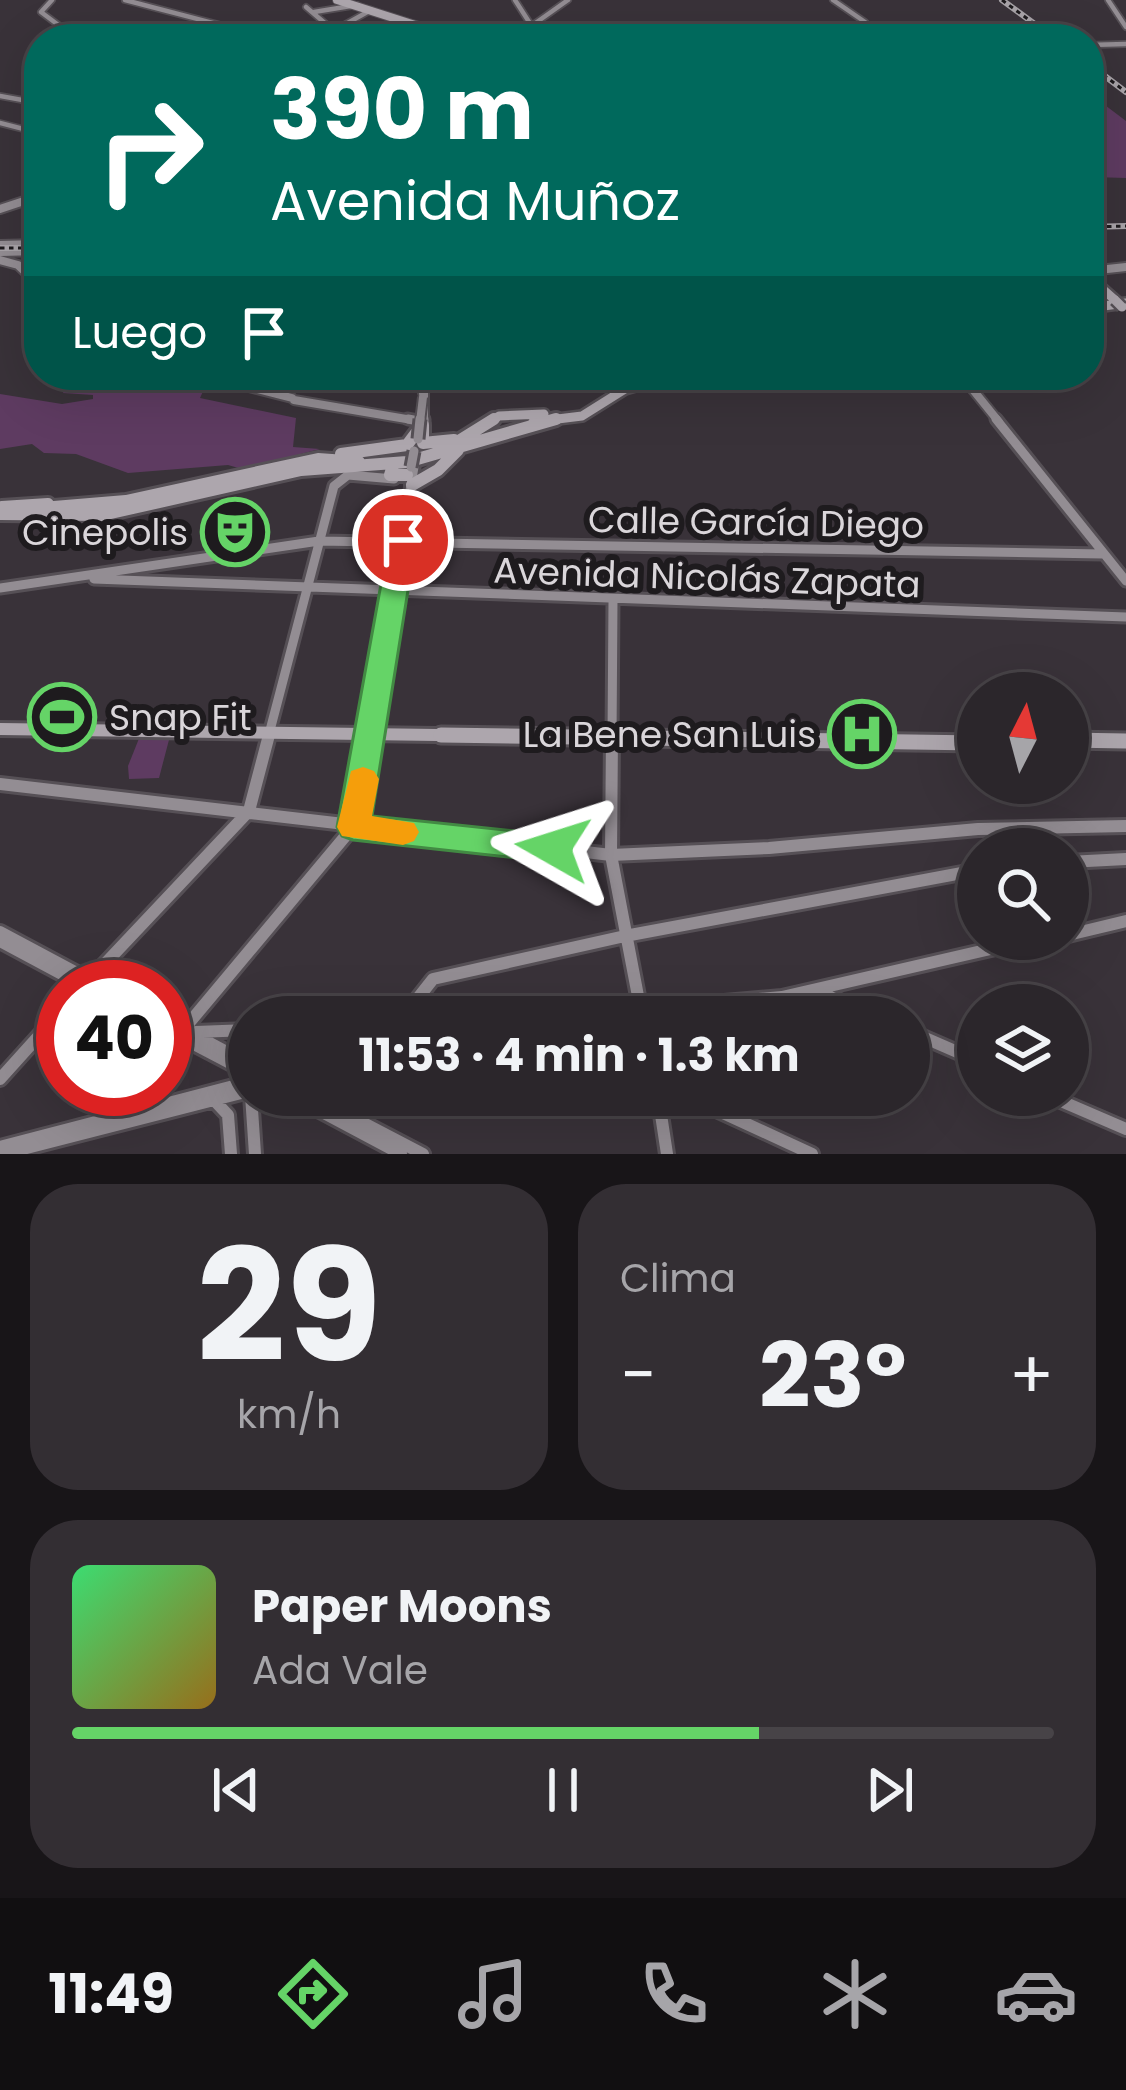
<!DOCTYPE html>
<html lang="es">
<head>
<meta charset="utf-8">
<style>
  :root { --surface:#2b262b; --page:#332e33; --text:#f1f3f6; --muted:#a6a5a9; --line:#474347; --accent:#65d467 }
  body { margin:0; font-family:Poppins,sans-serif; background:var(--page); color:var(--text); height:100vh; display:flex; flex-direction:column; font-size:45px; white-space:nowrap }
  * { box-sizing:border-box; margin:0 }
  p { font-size:39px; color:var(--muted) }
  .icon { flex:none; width:66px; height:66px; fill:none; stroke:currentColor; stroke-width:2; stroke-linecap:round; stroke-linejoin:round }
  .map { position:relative; height:1154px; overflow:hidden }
  .side { display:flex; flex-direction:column; gap:30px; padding:30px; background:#181518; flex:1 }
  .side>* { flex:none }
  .guide { position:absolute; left:24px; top:24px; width:1080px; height:366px; border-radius:48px; box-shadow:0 12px 48px #0002,0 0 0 3px var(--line); background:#00695c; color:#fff; overflow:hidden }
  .needle { width:78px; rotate:6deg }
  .tools { position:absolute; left:957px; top:672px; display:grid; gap:24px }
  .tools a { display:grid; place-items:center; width:132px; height:132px; border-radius:50%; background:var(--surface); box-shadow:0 12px 48px #0002,0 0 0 3px var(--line); font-size:60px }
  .speed { position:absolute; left:36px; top:960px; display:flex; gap:24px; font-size:60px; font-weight:700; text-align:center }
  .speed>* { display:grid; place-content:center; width:156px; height:156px; border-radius:50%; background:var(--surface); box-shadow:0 12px 48px #0002,0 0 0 3px var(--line); line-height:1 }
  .speed .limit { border:18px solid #d22; background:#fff; color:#111 }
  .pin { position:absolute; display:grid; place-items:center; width:102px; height:102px; color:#fff; margin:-51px; border:6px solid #fff; border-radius:50%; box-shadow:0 3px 12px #0007 }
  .me { position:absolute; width:132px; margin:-66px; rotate:276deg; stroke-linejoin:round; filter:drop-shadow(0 0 9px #0008) }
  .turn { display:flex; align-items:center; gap:42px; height:252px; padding:0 48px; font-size:54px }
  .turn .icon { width:156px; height:156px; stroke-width:2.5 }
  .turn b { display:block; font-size:84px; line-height:102px }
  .then { display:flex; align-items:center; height:114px; padding:0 48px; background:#0003; gap:24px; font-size:45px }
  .big { font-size:90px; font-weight:700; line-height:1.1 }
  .side .card { flex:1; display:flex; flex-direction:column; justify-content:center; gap:18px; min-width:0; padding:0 42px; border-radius:48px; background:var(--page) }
  .side .dial { align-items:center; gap:0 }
  .dial b { font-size:156px; line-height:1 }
  .song { display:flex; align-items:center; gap:36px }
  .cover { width:144px; height:144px; border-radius:18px; background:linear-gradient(135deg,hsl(140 70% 55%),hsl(40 70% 35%)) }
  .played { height:12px; border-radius:6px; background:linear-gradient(90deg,var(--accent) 70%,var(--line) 70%) }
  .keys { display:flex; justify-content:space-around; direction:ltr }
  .heat { display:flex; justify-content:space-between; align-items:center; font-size:66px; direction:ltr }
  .side .tiles { flex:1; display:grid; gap:30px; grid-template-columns:1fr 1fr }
  .card:last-child { grid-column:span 2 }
  .trip { position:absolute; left:228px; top:996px; width:702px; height:120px; border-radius:60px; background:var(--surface); box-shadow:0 12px 48px #0002,0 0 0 3px var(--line); font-weight:700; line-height:120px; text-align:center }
  .tabs { display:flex; height:192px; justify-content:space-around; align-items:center; background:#110f11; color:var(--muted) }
  .tabs .icon { width:84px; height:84px }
  .tabs .on { color:var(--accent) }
  .tabs b { font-size:54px; color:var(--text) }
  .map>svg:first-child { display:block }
  .green { fill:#5e3b61 }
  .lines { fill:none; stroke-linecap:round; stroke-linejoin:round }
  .secondary-far3-casing { stroke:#565056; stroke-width:8 }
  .secondary-far2-casing { stroke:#565056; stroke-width:12 }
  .secondary-far1-casing { stroke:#565056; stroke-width:15 }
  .secondary-casing { stroke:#565056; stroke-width:18 }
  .primary-far3-casing { stroke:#565056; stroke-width:10 }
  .primary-far2-casing { stroke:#565056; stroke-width:14 }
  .primary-far1-casing { stroke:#565056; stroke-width:18 }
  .primary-casing { stroke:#565056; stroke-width:21 }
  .secondary-far3 { stroke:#938d93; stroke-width:4.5 }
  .secondary-far2 { stroke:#938d93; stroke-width:8 }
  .secondary-far1 { stroke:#938d93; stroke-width:9 }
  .secondary { stroke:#938d93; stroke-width:12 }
  .primary-far3 { stroke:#ada6ad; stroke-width:8 }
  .primary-far2 { stroke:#ada6ad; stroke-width:9 }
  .primary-far1 { stroke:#ada6ad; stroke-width:12 }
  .primary { stroke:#ada6ad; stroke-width:15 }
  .rail-casing { stroke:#a8a3a8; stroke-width:6 }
  .rail { stroke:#1e1b1e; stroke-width:3; stroke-dasharray:4.5; stroke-linecap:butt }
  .secondary-bridge-far1-casing { stroke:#565056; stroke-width:12; stroke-linecap:butt }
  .secondary-bridge-casing { stroke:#565056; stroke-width:15; stroke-linecap:butt }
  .primary-bridge-casing { stroke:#565056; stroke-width:14; stroke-linecap:butt }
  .secondary-bridge-far1 { stroke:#938d93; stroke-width:8 }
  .secondary-bridge { stroke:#938d93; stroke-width:9 }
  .primary-bridge { stroke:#ada6ad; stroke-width:9 }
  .route { fill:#65d467; stroke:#428a43; stroke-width:3 }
  .slow { fill:#f59e0b }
  .labels { text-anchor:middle; stroke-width:12; stroke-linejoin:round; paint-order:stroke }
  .street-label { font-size:36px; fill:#dad6da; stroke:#1e1b1e }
  .poi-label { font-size:36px; fill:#dad6da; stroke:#1e1b1e; text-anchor:end }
</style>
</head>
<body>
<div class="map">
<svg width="1126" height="1154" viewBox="0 0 1126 1154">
  <rect width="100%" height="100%" fill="#393239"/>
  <path class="green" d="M1089 93 1126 121V178L1092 177 1089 185Z
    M56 375H87L86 383 103 386 110 375 205 387 200 398 296 418 293 447 320 449 242 469 228 465 128 473 76 454 44 453 32 444 0 449V394L62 404 93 399V395L63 393 65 389 50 384Z
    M140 736H170L159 778 129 779 128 766Z"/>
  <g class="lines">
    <g class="secondary-far3-casing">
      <path id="secondary-far3" d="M52 0 41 12 77 39
        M125 0 274 39
        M515 0 540 39
        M833 0 865 22 877 39
        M1108 0 1126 27
        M306 7 333 30
        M314 12 357 5
        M335 30 371 10
        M513 39 568 0
        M1089 45 1126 44
        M0 96 39 103
        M0 123 39 133"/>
    </g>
    <g class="secondary-far2-casing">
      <path id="secondary-far2" d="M0 209 39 196
        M0 245 39 244
        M0 252 39 251
        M0 260 18 265 39 285
        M1089 271 1126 267
        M146 375 222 380 292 398
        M961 375 999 422
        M424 388V422
        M423 393 425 375
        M294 400 424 422"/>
    </g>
    <g class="secondary-far1-casing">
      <path id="secondary-far1" d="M408 419 424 422
        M424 419V424
        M996 419 1126 581
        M94 579 1126 617
        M0 588 319 541 1103 554
        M268 738 334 486 348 475 394 479
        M368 738 414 467
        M612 738 613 600"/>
    </g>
    <g class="secondary-casing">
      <path id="secondary" d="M612 735 611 855 642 1017
        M0 784 611 855 769 848 978 829 1126 826
        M1068 862 1126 859
        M0 932 103 987
        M1068 935 1126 921
        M0 941 86 987
        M1029 944 1050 939
        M83 987 249 811 269 735
        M816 991 877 1017
        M804 993 849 1011
        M403 1017 433 979 625 936 978 870
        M551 1017 782 997 1034 939
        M165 1019 249 1064
        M165 1029 249 1073
        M184 1029 353 827 369 735
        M909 1031 978 1061
        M196 1032 249 1030
        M0 1079 63 1009
        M251 1095 255 1154
        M290 1095 401 1154
        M310 1095 423 1154
        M658 1095 667 1154
        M684 1095 812 1154
        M1047 1095 1126 1129
        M214 1100 228 1115 231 1154
        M0 1147 249 1082
        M3 1154 249 1091"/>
    </g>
    <g class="primary-far3-casing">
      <path id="primary-far3" d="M337 0 459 39"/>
    </g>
    <g class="primary-far2-casing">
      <path id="primary-far2" d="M1089 277 1115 300
        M1089 308 1126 303
        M833 375H878
        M489 422 499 416 544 414
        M533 422 582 416 625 389 673 375"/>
    </g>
    <g class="primary-far1-casing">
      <path id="primary-far1" d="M423 425V443L454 440
        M449 447 494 419
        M341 454 407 445 416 433
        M393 466 390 475H407
        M412 485 438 470 458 450
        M2 507 48 504
        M42 508 126 501 318 459 359 462
        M0 514 102 515 301 470 407 462 556 419
        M0 729 650 738"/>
    </g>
    <g class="primary-casing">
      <path id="primary" d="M441 735 978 743
        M1068 740 1126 741"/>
    </g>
    <use href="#secondary-far3" class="secondary-far3"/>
    <use href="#secondary-far2" class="secondary-far2"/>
    <use href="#secondary-far1" class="secondary-far1"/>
    <use href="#secondary" class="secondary"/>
    <use href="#primary-far3" class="primary-far3"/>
    <use href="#primary-far2" class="primary-far2"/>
    <use href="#primary-far1" class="primary-far1"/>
    <use href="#primary" class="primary"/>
    <g class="rail-casing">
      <path id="rail" d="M1002 0 1055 39
        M1089 64 1126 92
        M1089 227 1126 226
        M0 248H39"/>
    </g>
    <use href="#rail" class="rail"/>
    <g class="secondary-bridge-far1-casing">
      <path id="secondary-bridge-far1" d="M420 422 423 397"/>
    </g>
    <g class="secondary-bridge-casing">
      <path id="secondary-bridge" d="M418 439 420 419
        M411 467 414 451"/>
    </g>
    <g class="primary-bridge-casing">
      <path id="primary-bridge" d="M1115 300 1122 307"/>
    </g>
    <use href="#secondary-bridge-far1" class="secondary-bridge-far1"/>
    <use href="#secondary-bridge" class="secondary-bridge"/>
    <use href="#primary-bridge" class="primary-bridge"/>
  </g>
  <path class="route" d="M403 532 416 540 372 816 553 835 565 839 569 848 565 858 553 862 353 840 342 836 337 827 389 540Z"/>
  <path class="slow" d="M363 767 374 771 379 779 372 816 414 823 419 832 414 841 403 845 342 836 337 827 351 771Z"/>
  <defs>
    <g id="theatre-ring" transform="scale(3.45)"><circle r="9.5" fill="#1e1b1e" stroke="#65d467" stroke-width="1.5"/><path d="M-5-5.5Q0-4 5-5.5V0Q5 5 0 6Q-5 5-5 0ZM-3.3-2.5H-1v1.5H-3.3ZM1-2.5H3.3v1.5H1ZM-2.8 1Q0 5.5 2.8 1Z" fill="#65d467"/></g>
    <g id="stadium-ring" transform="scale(3.45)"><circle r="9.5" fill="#1e1b1e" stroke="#65d467" stroke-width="1.5"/><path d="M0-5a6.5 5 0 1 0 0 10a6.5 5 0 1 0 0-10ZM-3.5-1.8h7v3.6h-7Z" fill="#65d467"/></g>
    <g id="hospital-ring" transform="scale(3.45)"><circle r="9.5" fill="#1e1b1e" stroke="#65d467" stroke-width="1.5"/><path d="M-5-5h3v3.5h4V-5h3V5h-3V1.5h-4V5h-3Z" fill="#65d467"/></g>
  </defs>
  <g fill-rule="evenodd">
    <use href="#theatre-ring" x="235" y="532"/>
    <use href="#stadium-ring" x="62" y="717"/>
    <use href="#hospital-ring" x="862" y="734"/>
  </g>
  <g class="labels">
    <g class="street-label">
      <text transform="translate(756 522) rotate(1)" y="13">Calle García Diego</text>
      <text transform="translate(707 577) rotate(2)" y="13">Avenida Nicolás Zapata</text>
    </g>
    <g class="poi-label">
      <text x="188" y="545">Cinepolis</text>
      <text x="109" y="730" text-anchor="start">Snap Fit</text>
      <text x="816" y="747">La Bene San Luis</text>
    </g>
  </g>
</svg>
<div class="tools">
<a><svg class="needle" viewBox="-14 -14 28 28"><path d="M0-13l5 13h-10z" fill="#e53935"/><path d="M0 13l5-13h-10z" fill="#a6a5a9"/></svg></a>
<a><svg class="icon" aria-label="search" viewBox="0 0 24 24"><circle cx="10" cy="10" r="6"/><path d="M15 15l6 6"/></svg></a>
<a><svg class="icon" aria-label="layers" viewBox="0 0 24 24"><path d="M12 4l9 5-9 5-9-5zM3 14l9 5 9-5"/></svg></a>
</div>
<div class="speed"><div class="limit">40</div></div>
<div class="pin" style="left:403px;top:540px;background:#d93025"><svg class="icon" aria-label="arrive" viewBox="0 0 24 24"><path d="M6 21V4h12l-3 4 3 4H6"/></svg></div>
<svg class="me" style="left:553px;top:848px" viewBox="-20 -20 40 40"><path d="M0-17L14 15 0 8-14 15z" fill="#65d467" stroke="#fff" stroke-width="4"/></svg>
<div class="trip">11:53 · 4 min · 1.3 km</div>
<div class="guide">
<div class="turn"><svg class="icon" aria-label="right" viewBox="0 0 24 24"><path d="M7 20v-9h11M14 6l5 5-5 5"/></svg><div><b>390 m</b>Avenida Muñoz</div></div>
<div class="then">Luego<svg class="icon" aria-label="arrive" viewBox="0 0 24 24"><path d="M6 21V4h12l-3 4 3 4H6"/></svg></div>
</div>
</div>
<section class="side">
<div class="tiles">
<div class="card dial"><b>29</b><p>km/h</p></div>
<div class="card"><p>Clima</p>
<div class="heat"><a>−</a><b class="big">23°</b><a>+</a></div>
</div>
<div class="card">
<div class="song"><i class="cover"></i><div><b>Paper Moons</b><p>Ada Vale</p></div></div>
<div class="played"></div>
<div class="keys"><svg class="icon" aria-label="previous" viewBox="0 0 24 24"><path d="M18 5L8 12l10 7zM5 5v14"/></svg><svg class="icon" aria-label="pause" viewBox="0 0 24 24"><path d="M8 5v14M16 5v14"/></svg><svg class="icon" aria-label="next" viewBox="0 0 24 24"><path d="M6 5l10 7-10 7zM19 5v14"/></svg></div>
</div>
</div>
</section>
<nav class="tabs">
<b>11:49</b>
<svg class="icon on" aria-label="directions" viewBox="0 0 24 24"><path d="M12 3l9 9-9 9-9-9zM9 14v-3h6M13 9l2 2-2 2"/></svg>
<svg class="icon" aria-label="music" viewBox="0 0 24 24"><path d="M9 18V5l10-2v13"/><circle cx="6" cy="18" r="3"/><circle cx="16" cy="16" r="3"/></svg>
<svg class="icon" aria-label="phone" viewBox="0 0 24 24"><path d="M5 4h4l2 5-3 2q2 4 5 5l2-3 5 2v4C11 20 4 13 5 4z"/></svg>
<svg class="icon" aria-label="climate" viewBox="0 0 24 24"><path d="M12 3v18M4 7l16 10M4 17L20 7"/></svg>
<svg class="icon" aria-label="car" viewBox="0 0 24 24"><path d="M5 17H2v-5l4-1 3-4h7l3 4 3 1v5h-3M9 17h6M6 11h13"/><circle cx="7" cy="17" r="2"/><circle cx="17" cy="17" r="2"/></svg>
</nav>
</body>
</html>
